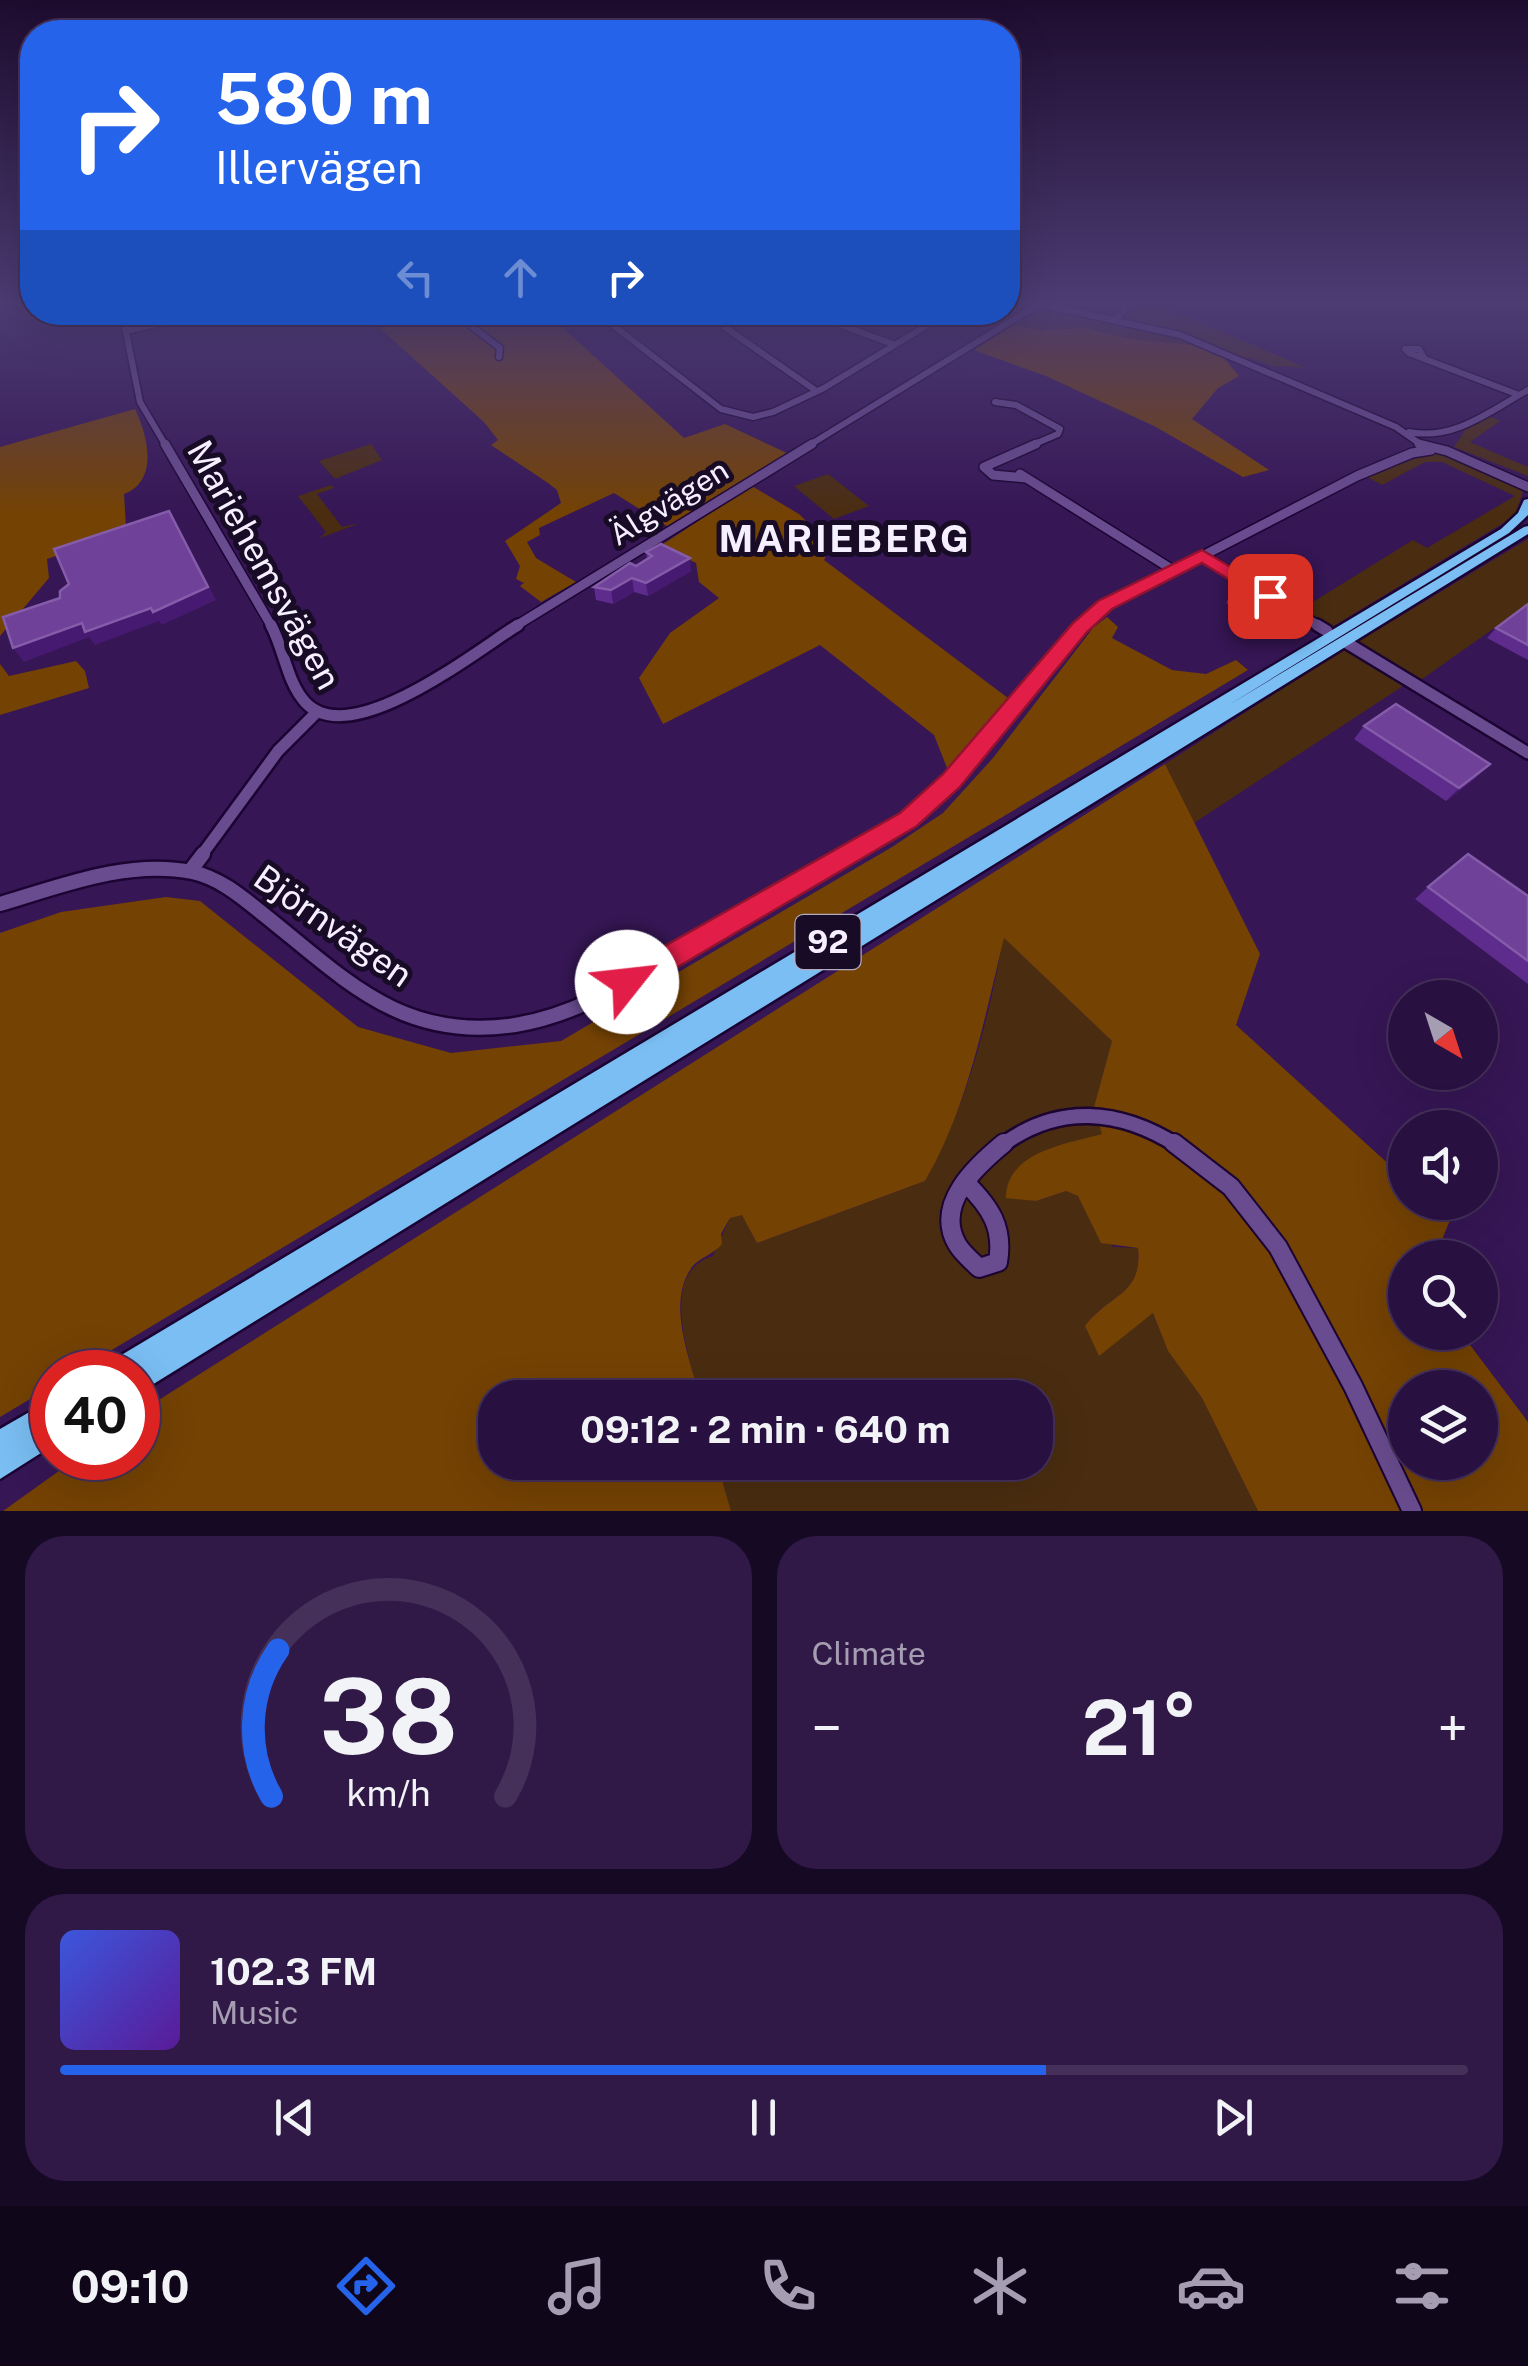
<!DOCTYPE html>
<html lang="en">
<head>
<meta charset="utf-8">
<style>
  :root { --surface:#281040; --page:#301947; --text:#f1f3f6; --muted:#a59db1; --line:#443059; --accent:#2563eb }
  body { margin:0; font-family:"Public Sans",sans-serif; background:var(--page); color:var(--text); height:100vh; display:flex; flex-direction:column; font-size:38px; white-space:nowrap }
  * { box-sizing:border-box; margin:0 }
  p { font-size:32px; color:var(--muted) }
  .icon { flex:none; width:55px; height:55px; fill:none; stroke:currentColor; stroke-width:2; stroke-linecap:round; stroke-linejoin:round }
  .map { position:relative; height:1511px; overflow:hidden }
  .sheet { display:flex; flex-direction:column; gap:25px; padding:25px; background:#160923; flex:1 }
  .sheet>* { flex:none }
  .guide { position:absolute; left:20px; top:20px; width:1000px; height:305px; border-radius:40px; box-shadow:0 10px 40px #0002,0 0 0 2px var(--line); background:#2563eb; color:#fff; overflow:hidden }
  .needle { width:65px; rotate:141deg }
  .controls { position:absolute; left:1388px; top:980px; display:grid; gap:20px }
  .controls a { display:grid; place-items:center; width:110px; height:110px; border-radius:50%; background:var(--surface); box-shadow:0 10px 40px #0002,0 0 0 2px var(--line); font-size:50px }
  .speed { position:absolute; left:30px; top:1350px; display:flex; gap:20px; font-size:50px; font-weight:700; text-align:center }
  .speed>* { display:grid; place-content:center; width:130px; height:130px; border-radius:50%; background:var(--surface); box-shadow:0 10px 40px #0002,0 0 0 2px var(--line); line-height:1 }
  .speed .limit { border:15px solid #d22; background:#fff; color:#111 }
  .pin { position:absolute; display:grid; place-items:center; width:85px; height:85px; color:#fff; margin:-42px; border-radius:20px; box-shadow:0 5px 15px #0006 }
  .me { position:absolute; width:110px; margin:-55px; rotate:61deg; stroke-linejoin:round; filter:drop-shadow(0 0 8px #0008) }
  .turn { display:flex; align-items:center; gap:35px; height:210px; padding:0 30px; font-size:45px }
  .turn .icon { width:130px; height:130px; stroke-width:2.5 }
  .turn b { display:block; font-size:70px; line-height:85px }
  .lanes { display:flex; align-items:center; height:95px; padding:0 30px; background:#0003; justify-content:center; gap:50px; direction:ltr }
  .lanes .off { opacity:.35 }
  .big { font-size:75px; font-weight:700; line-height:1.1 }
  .sheet .tile { flex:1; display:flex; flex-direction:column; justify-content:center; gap:15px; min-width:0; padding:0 35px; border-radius:40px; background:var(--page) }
  .sheet .dial { align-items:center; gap:0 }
  .dial svg { height:260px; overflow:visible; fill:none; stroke:var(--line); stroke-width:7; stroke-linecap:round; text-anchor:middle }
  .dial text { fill:var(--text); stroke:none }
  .song { display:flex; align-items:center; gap:30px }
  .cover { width:120px; height:120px; border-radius:15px; background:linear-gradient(135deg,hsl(230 70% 55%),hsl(270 70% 35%)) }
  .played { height:10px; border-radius:5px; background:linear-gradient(90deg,var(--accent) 70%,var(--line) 70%) }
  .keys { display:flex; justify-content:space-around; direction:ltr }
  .heat { display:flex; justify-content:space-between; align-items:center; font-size:55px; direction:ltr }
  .sheet .tiles { flex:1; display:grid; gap:25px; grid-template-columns:1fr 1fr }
  .tile:last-child { grid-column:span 2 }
  .trip { position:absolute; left:478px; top:1380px; width:575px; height:100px; border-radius:40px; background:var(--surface); box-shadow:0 10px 40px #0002,0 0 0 2px var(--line); font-weight:700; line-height:100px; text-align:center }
  .tabs { display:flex; height:160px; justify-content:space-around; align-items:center; background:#10061a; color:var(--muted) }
  .tabs .icon { width:70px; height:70px }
  .tabs .active { color:var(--accent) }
  .tabs b { font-size:45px; color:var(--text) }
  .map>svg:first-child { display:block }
  .green { fill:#4a2d10 }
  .forest { fill:#744203; fill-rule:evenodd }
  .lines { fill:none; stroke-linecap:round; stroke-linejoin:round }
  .minor-far4-casing { stroke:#1b0332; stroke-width:9 }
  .minor-far3-casing { stroke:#1b0332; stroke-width:12 }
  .minor-far2-casing { stroke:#1b0332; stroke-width:16 }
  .minor-far1-casing { stroke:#1b0332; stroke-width:19 }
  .minor-casing { stroke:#1b0332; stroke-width:22 }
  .highway-casing { stroke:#1b0332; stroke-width:5 }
  .minor-far4 { stroke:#694c8f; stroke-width:6 }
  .minor-far3 { stroke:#694c8f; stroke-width:9 }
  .minor-far2 { stroke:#694c8f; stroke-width:11 }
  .minor-far1 { stroke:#694c8f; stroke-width:14 }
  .minor { stroke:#694c8f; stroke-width:18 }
  .highway { fill:#7abef3; fill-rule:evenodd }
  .wall { fill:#5e2c8d }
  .shaded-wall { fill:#471a71 }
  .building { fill:#6f4199; stroke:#845ca9; stroke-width:2.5 }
  .route { fill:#e11d48; stroke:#92132f; stroke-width:2.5 }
  .labels { text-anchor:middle; stroke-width:10; stroke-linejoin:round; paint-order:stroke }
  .far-street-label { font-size:30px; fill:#f5efff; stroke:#180b26 }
  .shield { fill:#180b26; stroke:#b3abbe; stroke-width:2.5 }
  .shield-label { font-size:32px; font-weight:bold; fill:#f5efff }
  .street-label { font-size:35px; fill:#f5efff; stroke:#180b26 }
  .far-district-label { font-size:38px; font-weight:bold; letter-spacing:2.5px; fill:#f5efff; stroke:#180b26 }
</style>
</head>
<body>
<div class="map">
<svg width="1528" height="1511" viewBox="0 0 1528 1511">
  <rect width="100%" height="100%" fill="#361655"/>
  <path class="green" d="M1154 302 1306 368 1273 366 1248 357 1249 361 1196 339 1124 318 1132 307Z
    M1047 308 1183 339 1201 346 1130 339 1094 329 1038 330 1013 325Z
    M1486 415 1500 421 1470 442 1528 467V476L1454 447 1465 430Z
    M371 444 382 460 335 479 319 461Z
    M1429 453 1447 455 1517 486 1523 491 1515 516 1332 627 1300 610 1413 540 1427 548 1515 496 1442 462H1425L1382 485 1367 477Z
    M828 474 869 506 834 519 794 486Z
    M331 485 334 488 317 494 342 527 360 523 320 538 326 532 298 496Z
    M1528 539V604L1418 682 1354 644Z
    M1347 647 1406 684 1194 823 1165 764Z
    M1003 937 1112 1041 1094 1107 1103 1134 1048 1149 1019 1198 1036 1201 1066 1191 1078 1196 1113 1247 1138 1248C1143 1297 1108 1293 1085 1326L1099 1355 1153 1313 1168 1351 1202 1398 1258 1511H731L717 1463 1035 1462V1398L700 1397C690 1358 657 1273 713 1256L730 1218 742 1214 757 1243 925 1181C964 1114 991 1014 1003 937Z"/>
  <path class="forest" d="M363 313H536L562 327 684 438 725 424 791 455 670 528 614 493 539 528 540 535 527 542 536 558 576 582 541 602 520 586 524 583 516 579 520 566 505 541 561 503 557 490 548 483 491 445 498 440 484 422Z
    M1013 325 1038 330 1088 328 1130 339 1201 346 1224 358 1239 376 1218 388 1192 419 1269 470 1243 477 1154 426 1046 376 974 350Z
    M135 409C147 434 160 480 124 494L126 527 116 536 47 559 49 578 0 636V447Z
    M752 486 799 514 832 546 824 560 1012 701 949 773 934 735 820 645 663 724 639 678 670 633 719 598 699 582 696 563 660 546Z
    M1107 617 1118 627 1112 638 1172 670 1206 674 1236 660 1248 670 75 1372H52V1386L0 1417V933L61 912 166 897 200 901 358 1027 451 1053 561 1041 892 847 943 813 993 758 1093 628Z
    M76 661 85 671 89 688 0 715V664L9 676Z
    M1165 764 1260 954 1236 1025 1405 1179V1202L1430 1203 1450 1220 1435 1257 1405 1258V1332L1461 1333 1528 1422V1511H1258L1202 1398 1168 1351 1153 1313 1099 1356 1085 1326C1108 1294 1143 1296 1138 1248L1101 1243 1078 1196 1066 1191 1036 1201 1006 1198C1006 1152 1066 1144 1102 1134L1094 1107 1112 1041 1004 938C984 1019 968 1108 925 1181L757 1243 742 1215 730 1218 721 1234 722 1244C713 1255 700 1257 692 1267 666 1303 690 1359 700 1397L495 1398V1462L717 1463 731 1511H3L77 1458H138V1414L146 1408ZM1405 1388H1480V1462H1405Z"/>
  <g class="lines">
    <g class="minor-far4-casing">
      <path id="minor-far4" d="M1035 303 1180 335 1396 427 1423 446
        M122 312 140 402 166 446
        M453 312 500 348 499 357
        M596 312 721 409 753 417 773 412 824 388 949 312
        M733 312 720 321 726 328 815 390
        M807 312 895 345
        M1116 320 1126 307 1139 302
        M130 330 206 312
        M1424 358 1419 349H1405L1409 353 1519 395
        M995 402 1016 405 1060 429 1058 434 1030 446
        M1409 432C1454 441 1490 411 1528 390
        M808 446 1039 304"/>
    </g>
    <g class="minor-far3-casing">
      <path id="minor-far3" d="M165 444 272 627
        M1419 444 1447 451 1528 487
        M1020 474 1173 570
        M1026 478 993 475 984 467 1036 444
        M1202 555 1263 592
        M1283 604 1321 627
        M514 627 812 444
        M1082 627 1096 611 1357 476 1412 453 1431 450"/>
    </g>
    <g class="minor-far2-casing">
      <path id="minor-far2" d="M271 625C284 649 287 682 305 702 350 752 476 651 518 625
        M1317 625 1327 631
        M1347 643 1528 753
        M201 856 278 751 317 712
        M846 856 909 820 952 781 1084 625"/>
    </g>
    <g class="minor-far1-casing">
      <path id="minor-far1" d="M190 871 203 854
        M0 904C61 886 128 859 192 872 220 878 242 897 263 914 345 979 401 1042 515 1025 579 1015 632 979 686 948 741 916 796 885 851 854
        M1001 1146C1058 1103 1120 1109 1178 1146"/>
    </g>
    <g class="minor-casing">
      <path id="minor" d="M1174 1143 1231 1187 1278 1247 1353 1386 1412 1511
        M966 1183C990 1207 1004 1227 998 1262L979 1268C972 1261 962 1253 957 1244 934 1204 976 1166 1004 1143"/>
    </g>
    <g class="highway-casing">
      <path id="highway" d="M1528 499V515L1509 533 1227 706 1524 527 1528 526V534L147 1388 138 1391V1372H105L108 1363 1501 529 1518 513 1524 500Z
        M52 1399V1446L0 1479V1429Z"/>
    </g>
    <use href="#minor-far4" class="minor-far4"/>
    <use href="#minor-far3" class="minor-far3"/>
    <use href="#minor-far2" class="minor-far2"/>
    <use href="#minor-far1" class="minor-far1"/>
    <use href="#minor" class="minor"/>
    <use href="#highway" class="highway"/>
  </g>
  <path class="wall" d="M646 552 691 571 648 596 634 592 613 604 596 600 594 587 647 560Z
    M1231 593 1289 618 1260 634 1241 621 1244 615 1226 603Z
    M1528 604V660L1487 638 1496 628Z
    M1364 726 1477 777 1446 801 1354 739Z
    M1428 887 1528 896V984L1415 899Z"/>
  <path class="shaded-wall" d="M169 511 216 600 162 625 159 621 95 645 89 637 24 662 13 648Z
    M690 558 691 571 648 596 646 583Z
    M632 578 634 592 613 604 611 590Z
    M1295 608 1289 618 1260 634 1266 624Z
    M1490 764 1477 777 1446 801 1459 788Z"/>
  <path class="building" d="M169 511 208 587 153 612 151 608 85 632 82 623 13 648 3 617 60 598V591L69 584 54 549Z
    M661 544 690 558 646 583 632 578 611 590 594 587 630 563 636 566 652 556 646 552Z
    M1253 582 1295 608 1266 624 1246 611 1253 607 1231 593Z
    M1528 604V645L1496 628Z
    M1396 704 1490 764 1459 788 1364 726Z
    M1468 854 1528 896V961L1428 887Z"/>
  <linearGradient id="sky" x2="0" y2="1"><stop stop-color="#1e0c2f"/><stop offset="0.59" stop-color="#4c3c73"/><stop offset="1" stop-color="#4c3c73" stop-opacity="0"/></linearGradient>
  <rect width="1528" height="514" fill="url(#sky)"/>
  <path class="route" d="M1202 550 1280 596 1277 601H1264L1202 563 1112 609 1087 632 960 787 917 826 637 991 627 995 617 991 613 982 617 973 900 813 943 774 1073 623 1098 601Z"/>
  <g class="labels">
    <g class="far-street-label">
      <text transform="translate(669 503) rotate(-32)" y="10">Älgvägen</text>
    </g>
    <rect class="shield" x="795.5" y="915" width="65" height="54" rx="8"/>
    <g class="shield-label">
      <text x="828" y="953">92</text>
    </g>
    <g class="street-label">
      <text transform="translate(264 565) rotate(61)" y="12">Mariehemsvägen</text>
      <text transform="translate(333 926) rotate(35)" y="12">Björnvägen</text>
    </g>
    <g class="far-district-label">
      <text x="845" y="552">MARIEBERG</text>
    </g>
  </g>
</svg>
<div class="controls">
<a><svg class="needle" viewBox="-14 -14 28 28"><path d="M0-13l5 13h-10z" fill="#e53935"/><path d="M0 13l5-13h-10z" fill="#a59db1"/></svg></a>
<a><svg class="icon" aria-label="sound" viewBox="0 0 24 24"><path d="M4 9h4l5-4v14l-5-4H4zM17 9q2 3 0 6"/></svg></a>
<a><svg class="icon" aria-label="search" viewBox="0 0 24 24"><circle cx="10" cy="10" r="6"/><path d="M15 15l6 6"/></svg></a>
<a><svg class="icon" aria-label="layers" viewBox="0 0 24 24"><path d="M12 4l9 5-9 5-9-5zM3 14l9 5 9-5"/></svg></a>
</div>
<div class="speed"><div class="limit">40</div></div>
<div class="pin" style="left:1270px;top:596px;background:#d93025"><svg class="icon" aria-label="arrive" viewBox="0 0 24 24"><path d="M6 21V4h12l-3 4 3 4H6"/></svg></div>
<svg class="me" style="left:627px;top:982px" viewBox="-20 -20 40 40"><circle r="19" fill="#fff"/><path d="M0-13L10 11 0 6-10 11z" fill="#e11d48"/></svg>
<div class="trip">09:12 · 2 min · 640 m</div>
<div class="guide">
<div class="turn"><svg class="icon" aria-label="right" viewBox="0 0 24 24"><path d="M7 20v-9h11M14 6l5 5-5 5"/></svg><div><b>580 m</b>Illervägen</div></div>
<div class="lanes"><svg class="icon off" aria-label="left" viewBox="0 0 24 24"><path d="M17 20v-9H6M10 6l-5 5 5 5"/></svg><svg class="icon off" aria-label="ahead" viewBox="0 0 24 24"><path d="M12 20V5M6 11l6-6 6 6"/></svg><svg class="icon" aria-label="right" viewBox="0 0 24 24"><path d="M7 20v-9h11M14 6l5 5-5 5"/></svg></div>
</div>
</div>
<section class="sheet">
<div class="tiles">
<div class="tile dial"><svg viewBox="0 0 100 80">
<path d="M14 69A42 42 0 1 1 86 69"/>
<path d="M14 69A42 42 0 0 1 16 24" stroke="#2563eb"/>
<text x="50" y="56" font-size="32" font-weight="700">38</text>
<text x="50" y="72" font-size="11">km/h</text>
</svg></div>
<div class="tile"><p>Climate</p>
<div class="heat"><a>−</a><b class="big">21°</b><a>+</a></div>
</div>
<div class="tile">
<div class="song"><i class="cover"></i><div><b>102.3 FM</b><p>Music</p></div></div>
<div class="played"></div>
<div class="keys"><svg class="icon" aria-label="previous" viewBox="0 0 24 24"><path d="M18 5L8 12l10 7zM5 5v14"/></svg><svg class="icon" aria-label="pause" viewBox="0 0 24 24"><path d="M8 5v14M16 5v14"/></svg><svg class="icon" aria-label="next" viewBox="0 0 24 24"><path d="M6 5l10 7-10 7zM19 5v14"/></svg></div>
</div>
</div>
</section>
<nav class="tabs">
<b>09:10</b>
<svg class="icon active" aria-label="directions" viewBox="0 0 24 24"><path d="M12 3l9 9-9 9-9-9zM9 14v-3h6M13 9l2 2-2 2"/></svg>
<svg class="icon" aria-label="music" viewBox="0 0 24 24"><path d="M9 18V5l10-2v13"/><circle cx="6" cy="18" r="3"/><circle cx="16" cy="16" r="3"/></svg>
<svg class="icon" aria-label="phone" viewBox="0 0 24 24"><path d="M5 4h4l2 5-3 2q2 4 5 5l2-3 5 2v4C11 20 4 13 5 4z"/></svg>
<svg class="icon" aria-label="climate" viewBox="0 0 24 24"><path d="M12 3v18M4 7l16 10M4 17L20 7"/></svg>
<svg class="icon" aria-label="car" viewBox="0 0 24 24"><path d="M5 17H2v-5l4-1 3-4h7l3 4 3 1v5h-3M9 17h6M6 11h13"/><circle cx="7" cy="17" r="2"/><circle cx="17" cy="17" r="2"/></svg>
<svg class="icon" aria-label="filters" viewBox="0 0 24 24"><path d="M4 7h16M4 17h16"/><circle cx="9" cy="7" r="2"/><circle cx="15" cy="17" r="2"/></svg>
</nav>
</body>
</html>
